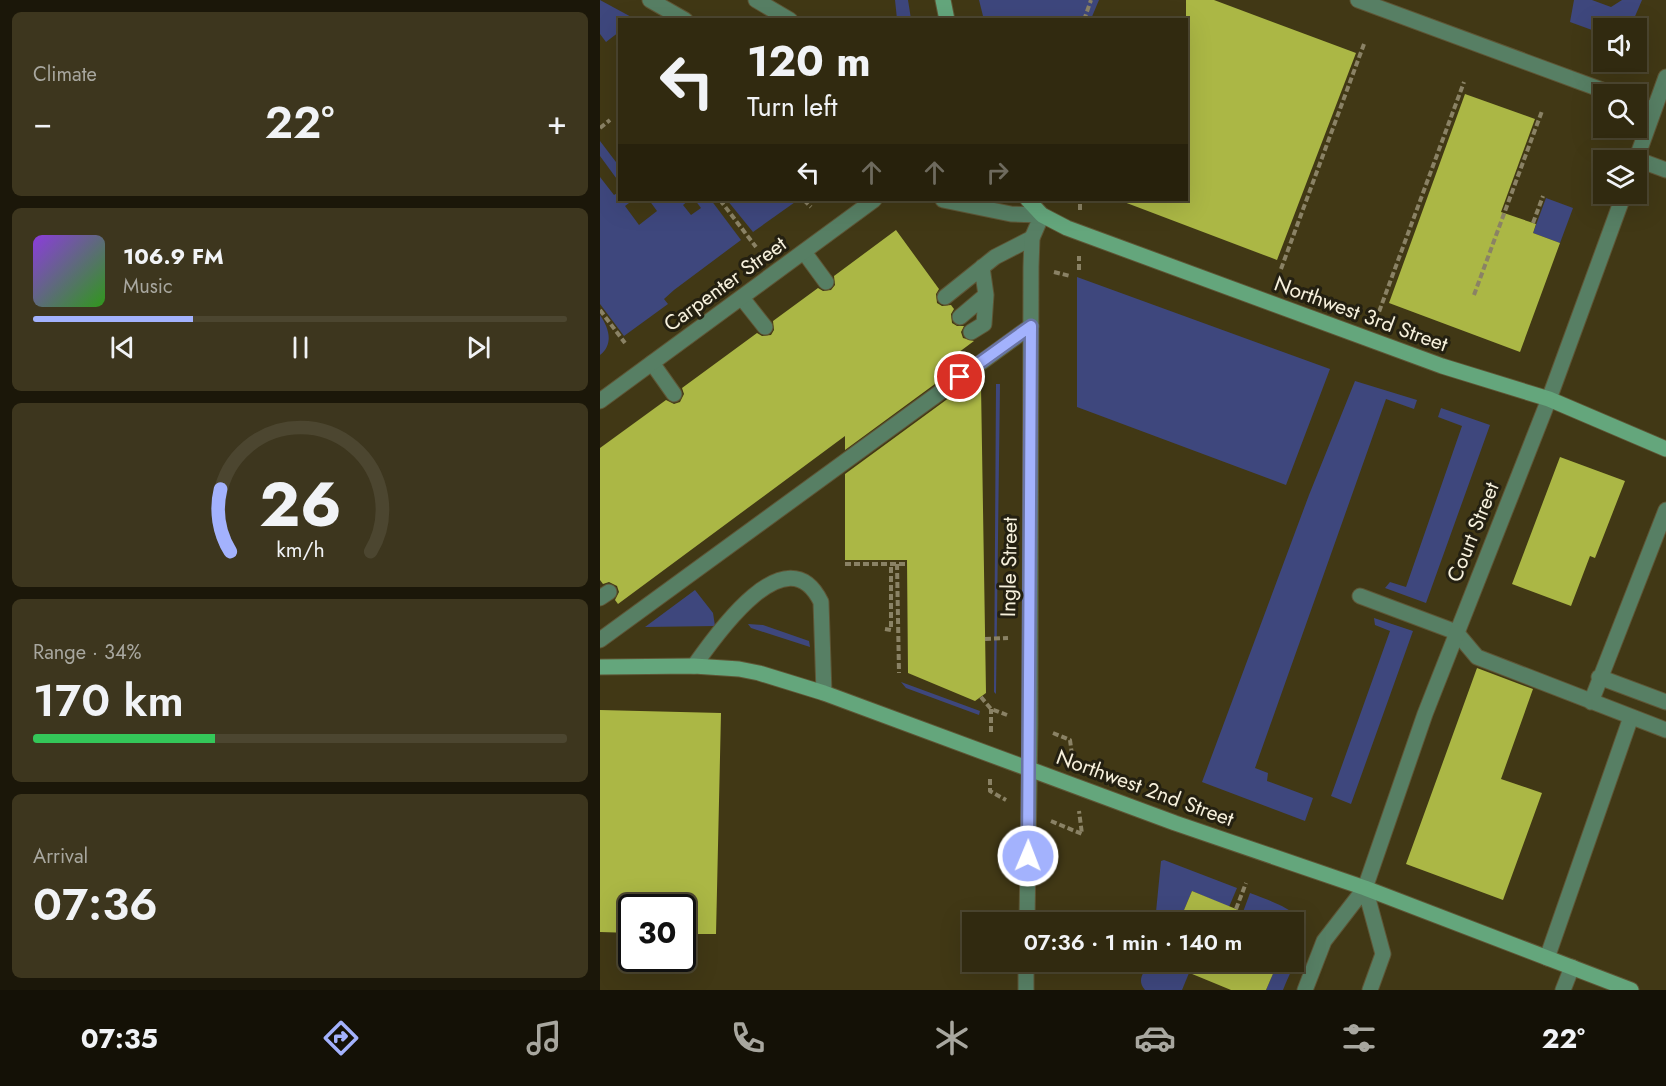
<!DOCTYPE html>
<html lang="en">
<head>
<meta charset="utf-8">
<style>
  :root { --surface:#312a10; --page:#3d361e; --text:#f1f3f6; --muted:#a8a79f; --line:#4c4630; --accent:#a3b2fd }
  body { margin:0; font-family:Jost,sans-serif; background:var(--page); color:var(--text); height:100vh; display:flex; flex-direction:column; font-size:22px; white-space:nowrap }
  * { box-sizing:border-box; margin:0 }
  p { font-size:20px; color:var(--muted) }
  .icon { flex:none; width:33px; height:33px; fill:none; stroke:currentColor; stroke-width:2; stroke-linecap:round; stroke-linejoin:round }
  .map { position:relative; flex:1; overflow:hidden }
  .drawer { display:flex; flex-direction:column; gap:12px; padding:12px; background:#1b1709; width:600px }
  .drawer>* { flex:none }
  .guide { position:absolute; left:18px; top:18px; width:570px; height:183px; border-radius:0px; box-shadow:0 6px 24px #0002,0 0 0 2px var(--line); background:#312a10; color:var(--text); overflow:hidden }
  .tools { position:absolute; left:993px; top:18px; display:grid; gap:12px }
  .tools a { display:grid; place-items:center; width:54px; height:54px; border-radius:0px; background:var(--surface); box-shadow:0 6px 24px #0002,0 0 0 2px var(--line); font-size:30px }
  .speed { position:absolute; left:18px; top:894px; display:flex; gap:12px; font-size:30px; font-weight:700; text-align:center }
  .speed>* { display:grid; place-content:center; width:78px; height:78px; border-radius:50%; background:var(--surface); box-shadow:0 6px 24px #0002,0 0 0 2px var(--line); line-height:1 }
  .speed .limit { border:3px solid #111; border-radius:9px; background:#fff; color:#111 }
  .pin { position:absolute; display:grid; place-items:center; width:51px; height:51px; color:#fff; margin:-26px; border:3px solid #fff; border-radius:50%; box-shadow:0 2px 6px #0007 }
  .me { position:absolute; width:66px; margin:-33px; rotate:1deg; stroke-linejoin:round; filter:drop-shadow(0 0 4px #0008) }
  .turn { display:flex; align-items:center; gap:21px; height:126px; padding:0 30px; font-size:27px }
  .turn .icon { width:78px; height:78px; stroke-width:2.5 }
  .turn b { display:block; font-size:42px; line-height:51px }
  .lanes { display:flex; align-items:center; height:57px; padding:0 30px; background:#0003; justify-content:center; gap:30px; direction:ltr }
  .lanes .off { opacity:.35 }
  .big { font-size:45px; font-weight:600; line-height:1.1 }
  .drawer .widget { flex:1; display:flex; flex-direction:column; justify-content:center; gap:9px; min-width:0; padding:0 21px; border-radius:9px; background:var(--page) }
  .drawer .dial { align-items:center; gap:0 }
  .dial svg { height:156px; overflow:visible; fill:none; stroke:var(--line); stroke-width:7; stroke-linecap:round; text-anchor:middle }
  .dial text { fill:var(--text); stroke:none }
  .song { display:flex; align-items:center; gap:18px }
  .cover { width:72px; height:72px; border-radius:9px; background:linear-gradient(135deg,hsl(270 70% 55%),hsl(110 70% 35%)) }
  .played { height:6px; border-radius:3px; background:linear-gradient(90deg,var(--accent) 30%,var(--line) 30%) }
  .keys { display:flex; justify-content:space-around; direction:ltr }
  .heat { display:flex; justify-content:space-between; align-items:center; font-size:33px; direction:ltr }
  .charge { height:9px; border-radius:4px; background:linear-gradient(90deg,#34c759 34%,var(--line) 0) }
  .trip { position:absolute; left:362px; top:912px; width:342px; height:60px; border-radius:0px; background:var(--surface); box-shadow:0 6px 24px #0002,0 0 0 2px var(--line); font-weight:600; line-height:60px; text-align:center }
  .menu { display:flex; height:96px; justify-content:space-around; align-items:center; background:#141106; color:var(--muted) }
  .menu .icon { width:42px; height:42px }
  .menu .active { color:var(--accent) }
  .menu b { font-size:27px; color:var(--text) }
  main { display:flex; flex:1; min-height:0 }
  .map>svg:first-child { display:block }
  .green { fill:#3e477d }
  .building { fill:#abb745 }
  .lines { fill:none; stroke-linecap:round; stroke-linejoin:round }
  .service-casing { stroke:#5e5535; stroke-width:17 }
  .minor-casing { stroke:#5e5535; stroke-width:17 }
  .secondary-casing { stroke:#5e5535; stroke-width:17 }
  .path { stroke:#8a8265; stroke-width:4; stroke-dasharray:6 3; stroke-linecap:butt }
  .service { stroke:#577f64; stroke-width:15 }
  .minor { stroke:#577f64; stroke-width:15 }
  .secondary { stroke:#64a67c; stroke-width:15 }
  .route-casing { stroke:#6a74a4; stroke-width:15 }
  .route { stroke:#a3b2fd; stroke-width:10 }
  .labels { text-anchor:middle; stroke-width:6; stroke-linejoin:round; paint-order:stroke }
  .street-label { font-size:21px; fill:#f6f0dc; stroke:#242011 }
</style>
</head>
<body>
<main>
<section class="drawer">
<div class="widget"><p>Climate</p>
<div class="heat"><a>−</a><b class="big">22°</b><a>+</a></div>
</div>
<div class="widget">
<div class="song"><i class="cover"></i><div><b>106.9 FM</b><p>Music</p></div></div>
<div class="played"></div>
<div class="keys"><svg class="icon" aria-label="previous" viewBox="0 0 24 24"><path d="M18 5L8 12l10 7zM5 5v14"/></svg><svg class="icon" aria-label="pause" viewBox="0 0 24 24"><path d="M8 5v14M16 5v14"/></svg><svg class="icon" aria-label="next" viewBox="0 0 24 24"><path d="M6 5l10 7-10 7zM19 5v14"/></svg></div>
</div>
<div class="widget dial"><svg viewBox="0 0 100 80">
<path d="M14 69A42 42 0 1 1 86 69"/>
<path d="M14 69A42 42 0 0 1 9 37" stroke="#a3b2fd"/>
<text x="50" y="56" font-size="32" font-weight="700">26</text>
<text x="50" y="72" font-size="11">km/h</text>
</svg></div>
<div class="widget"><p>Range · 34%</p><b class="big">170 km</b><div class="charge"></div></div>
<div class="widget"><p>Arrival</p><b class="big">07:36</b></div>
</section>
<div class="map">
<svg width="1066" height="990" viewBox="0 0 1066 990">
  <rect width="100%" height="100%" fill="#413815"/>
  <path class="green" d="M0 0 35 19 20 20 19 32 6 42 0 34Z
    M295 0H308L311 19H297Z
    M379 0H499L491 19 384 20Z
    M974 0H992L1011 7 1022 0H1042L1030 28H1004L1003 34 970 22Z
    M0 141 19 166V182L0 156Z
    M0 177 14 195 19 192 20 200H33L25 206 39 225 57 211 49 200H89L83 205 91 215 101 208 95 200H111L141 240 74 290 64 299 68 304 24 336 0 304Z
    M946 198 973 208 960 243 933 233Z
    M127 200H198L153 232Z
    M477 277 730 369 686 485 477 407Z
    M0 315C9 328 14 344 0 355Z
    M755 381 817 400 814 409 786 399 655 768 668 773 667 781 713 798 705 821 602 782 709 495Z
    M396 384H400L396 694 394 692Z
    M841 408 890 425 826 603 785 588 790 582 806 587 862 426 838 417Z
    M95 590 113 613 115 626 45 627Z
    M774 618 813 631 751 804 731 796 790 631 775 625Z
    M148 624 163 625 209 641 210 647 151 628Z
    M301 682 380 711 379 715 306 688Z
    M564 860 637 888 629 907 592 891 579 922H555L561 861Z
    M650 893C722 919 710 926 683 990H666L678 962H693V922H670L643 912Z
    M550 962H563L589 973 582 990H545C536 980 544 972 550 962Z"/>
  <path class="building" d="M586 0H614L756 53 677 260 524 202V200H586Z
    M865 94 935 119 901 212 936 224 933 233 960 243 920 352 789 303Z
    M296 230 339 289 336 294 337 303 342 306 351 305 354 309 351 314 352 323 357 326H364L361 332 363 338 374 341 343 364 354 370 245 450V436L18 604 15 600 19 592 17 586 9 582 3 584 0 580V448L66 400 74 404 80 402 84 394 82 388 157 333 162 336 171 335 174 330 173 321 218 288 223 291 231 290 235 285 234 276Z
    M372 381 381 386 386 693 375 701 308 673 307 560H245V474Z
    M960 457 1025 481 995 558 990 556 971 606 912 584Z
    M877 668 933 689 901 779 942 793 903 900 806 864Z
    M0 710 121 713 116 934H82V908H32V933L0 932Z
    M592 891 636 909 670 922H579Z
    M563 962H678L666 990H631Z"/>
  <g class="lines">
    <g class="service-casing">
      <path id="service" d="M50 0 85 20
        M1036 159 1066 170
        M204 252 226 282
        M345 297 395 257 432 238
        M142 298 165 327
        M360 317 386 295
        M371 332 384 324 386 295 382 267
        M52 363 74 394
        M760 596 856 632 877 657 1066 730
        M0 598 9 592
        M0 640 431 326
        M94 666C115 636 187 532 221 602L224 693
        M999 677 1066 702
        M991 702 1066 510
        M947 958 1031 717
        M963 990 972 967"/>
    </g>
    <g class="minor-casing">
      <path id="minor" d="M156 0 190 20
        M758 0 1013 94
        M1036 103 1054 110
        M1036 160 1066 77
        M343 200 411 214 442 215 432 238 431 267 430 723 427 922
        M0 401 274 200
        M765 888 783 954 770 990
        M426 990V962
        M705 990 724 941 765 888 825 714 949 399 1024 194"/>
    </g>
    <g class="secondary-casing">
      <path id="secondary" d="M343 0 347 20
        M428 200 442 215 467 228 842 366 949 399 1066 449
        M0 667 94 666 139 669 159 673 224 693 575 823 765 888 1031 990"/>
    </g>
    <path class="path" d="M484 20 491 0
      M0 128 10 120
      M120 200 156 247
      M204 200 211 207
      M480 210V200
      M933 223 943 196
      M681 269 764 44
      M479 270V256
      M454 272 470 276
      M874 295 942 111
      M0 310 25 343
      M776 320 864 82
      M245 564H307
      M297 564 299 673
      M285 629 291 630V564
      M385 639 408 638
      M381 697 391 709 407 715
      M391 732V709
      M453 733 470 740 473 762
      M390 779V791L406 800
      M451 821 482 834 479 811
      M636 909 646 883"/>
    <use href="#service" class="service"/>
    <use href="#minor" class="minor"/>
    <use href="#secondary" class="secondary"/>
  </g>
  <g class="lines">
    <g class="route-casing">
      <path id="route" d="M360 377 431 326 428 856"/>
    </g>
    <use href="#route" class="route"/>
  </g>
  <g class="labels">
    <g class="street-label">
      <text transform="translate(125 284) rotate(-36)" y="7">Carpenter Street</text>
      <text transform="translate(761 314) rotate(20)" y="7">Northwest 3rd Street</text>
      <text transform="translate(873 532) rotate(-68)" y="7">Court Street</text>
      <text transform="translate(409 567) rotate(-89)" y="7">Ingle Street</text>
      <text transform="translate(545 788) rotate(20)" y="7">Northwest 2nd Street</text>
    </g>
  </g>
</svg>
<div class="tools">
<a><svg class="icon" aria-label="sound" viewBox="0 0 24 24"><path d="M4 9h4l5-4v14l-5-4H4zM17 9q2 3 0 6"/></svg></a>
<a><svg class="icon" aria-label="search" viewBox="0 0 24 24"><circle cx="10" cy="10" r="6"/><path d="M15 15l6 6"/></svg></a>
<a><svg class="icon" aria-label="layers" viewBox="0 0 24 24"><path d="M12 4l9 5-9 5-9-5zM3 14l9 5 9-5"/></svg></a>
</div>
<div class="speed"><div class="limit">30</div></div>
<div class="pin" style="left:360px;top:377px;background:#d93025"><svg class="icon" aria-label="arrive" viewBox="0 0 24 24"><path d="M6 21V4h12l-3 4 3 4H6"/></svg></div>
<svg class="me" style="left:428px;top:856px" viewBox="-20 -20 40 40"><circle r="17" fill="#a3b2fd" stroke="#fff" stroke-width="3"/><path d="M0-11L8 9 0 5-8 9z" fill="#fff"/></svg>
<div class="trip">07:36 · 1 min · 140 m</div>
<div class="guide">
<div class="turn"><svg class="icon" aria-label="left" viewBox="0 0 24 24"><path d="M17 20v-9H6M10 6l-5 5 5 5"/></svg><div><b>120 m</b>Turn left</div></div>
<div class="lanes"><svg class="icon" aria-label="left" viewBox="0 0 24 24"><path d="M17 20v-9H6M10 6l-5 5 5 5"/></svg><svg class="icon off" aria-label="ahead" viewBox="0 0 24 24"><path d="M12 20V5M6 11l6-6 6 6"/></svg><svg class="icon off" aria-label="ahead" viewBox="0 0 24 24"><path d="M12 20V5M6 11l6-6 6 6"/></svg><svg class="icon off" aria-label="right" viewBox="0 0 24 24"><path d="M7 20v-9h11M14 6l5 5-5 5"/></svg></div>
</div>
</div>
</main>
<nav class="menu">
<b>07:35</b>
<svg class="icon active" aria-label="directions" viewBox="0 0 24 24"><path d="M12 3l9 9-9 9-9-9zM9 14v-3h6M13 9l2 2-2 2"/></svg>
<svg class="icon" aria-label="music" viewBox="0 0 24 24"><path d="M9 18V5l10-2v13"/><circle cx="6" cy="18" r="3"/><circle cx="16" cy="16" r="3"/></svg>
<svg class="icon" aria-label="phone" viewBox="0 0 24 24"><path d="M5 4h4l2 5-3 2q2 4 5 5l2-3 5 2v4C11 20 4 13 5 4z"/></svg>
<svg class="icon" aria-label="climate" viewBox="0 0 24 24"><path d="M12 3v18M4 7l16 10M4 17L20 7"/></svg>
<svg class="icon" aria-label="car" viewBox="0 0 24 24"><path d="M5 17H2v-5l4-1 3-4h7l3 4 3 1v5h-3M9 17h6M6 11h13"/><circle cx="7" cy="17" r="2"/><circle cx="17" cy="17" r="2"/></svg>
<svg class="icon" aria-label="filters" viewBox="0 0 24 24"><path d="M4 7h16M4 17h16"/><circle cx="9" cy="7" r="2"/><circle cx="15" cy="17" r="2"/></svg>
<b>22°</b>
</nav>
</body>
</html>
